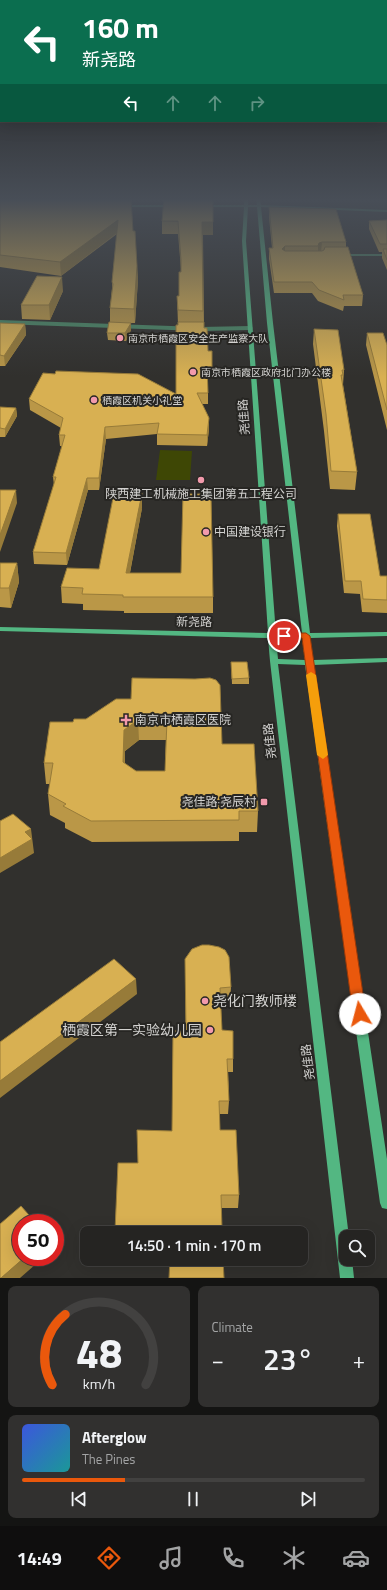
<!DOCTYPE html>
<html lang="en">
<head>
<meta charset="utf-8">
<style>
  :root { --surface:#252422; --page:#31302f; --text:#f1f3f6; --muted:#a3a4a5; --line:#424140; --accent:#ea580c }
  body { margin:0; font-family:"Titillium Web","Noto Sans SC",sans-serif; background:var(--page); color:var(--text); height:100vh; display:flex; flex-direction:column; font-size:15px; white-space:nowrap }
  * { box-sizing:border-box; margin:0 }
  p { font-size:13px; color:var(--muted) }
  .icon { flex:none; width:22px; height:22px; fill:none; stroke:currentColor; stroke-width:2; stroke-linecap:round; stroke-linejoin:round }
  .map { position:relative; height:1278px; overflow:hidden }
  .panel { display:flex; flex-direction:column; gap:8px; padding:8px; background:#141413; flex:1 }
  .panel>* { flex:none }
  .hud { position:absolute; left:0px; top:0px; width:387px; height:122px; box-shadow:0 4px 16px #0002,0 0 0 1px var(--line); background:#0b6e4f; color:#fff; overflow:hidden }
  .fabs { position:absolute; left:339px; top:1230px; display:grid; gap:8px }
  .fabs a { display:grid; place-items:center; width:36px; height:36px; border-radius:8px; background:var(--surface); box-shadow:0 4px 16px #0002,0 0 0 1px var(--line); font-size:20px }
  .speed { position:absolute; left:12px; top:1214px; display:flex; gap:8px; font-size:20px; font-weight:700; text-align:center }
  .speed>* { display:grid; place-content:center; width:52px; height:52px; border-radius:50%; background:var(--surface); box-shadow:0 4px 16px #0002,0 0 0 1px var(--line); line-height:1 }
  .speed .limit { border:6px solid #d22; background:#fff; color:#111 }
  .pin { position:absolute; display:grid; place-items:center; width:34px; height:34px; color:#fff; margin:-17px; border:2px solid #fff; border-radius:50%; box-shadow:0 1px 4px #0007 }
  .me { position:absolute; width:44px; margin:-22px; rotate:352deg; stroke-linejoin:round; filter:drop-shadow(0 0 3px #0008) }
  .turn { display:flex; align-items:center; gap:14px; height:84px; padding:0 16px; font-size:18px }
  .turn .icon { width:52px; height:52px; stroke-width:2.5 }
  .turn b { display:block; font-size:28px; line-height:34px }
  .lanes { display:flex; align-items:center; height:38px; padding:0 16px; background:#0003; justify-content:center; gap:20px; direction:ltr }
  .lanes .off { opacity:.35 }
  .big { font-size:30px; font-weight:600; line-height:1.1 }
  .panel .tile { flex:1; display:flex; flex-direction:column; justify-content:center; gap:6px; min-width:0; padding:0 14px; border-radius:8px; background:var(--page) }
  .panel .dial { align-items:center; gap:0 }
  .dial svg { height:104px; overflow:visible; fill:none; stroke:var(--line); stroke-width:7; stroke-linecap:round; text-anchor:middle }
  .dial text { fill:var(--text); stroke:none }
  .song { display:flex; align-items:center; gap:12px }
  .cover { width:48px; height:48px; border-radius:6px; background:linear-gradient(135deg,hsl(230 70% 55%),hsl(180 70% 35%)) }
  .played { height:4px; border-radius:2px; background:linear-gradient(90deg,var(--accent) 30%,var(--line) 30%) }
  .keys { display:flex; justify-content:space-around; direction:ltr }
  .heat { display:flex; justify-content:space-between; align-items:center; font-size:22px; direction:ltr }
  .panel .tiles { flex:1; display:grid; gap:8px; grid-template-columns:1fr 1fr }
  .tile:last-child { grid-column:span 2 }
  .trip { position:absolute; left:80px; top:1226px; width:228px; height:40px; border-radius:8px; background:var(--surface); box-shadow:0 4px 16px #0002,0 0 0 1px var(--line); font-weight:600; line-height:40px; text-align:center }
  .dock { display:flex; height:64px; justify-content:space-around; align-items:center; background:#0f0e0e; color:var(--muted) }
  .dock .icon { width:28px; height:28px }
  .dock .selected { color:var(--accent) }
  .dock b { font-size:18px; color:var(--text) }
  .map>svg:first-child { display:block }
  .green { fill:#3e4705 }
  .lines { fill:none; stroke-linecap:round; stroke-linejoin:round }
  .street { fill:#4b8665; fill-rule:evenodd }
  .secondary { fill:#53b782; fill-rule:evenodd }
  .wall { fill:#ba9747; fill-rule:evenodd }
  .shaded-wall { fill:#977b39 }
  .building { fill:#d8b052; stroke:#977b39; fill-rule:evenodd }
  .route { fill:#ea580c; stroke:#983908 }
  .slow { fill:#f59e0b }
  .poi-dot { fill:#f29aac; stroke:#272623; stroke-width:1.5 }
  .labels { text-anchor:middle; stroke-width:4; stroke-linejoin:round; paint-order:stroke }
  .far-poi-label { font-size:10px; fill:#d3d2d0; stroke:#272623; text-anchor:start }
  .street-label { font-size:12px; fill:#d3d2d0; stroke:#272623 }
  .poi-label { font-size:12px; fill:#d3d2d0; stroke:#272623; text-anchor:start }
  .near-poi-label { font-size:14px; fill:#d3d2d0; stroke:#272623; text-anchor:start }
</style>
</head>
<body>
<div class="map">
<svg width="387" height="1278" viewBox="0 0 387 1278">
  <rect width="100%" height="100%" fill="#31302d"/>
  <path class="green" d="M160 450 192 451 190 480H156Z"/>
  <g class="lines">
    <path class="street" d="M340 254H387V256H338V254Z
      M0 320 200 327 250 326 253 328 250 330 200 331 0 324Z"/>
    <path class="secondary" d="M244 198H248V205H257L256 198H260L261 205 387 210V212L261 207 273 323 310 633 387 632V636L310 638 313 660 387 658V662L313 665 387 1159V1209L382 1208 380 1203 305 665 278 664 349 1237H346V1259H352L354 1278H340L270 661 268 638 0 631V627L268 633 242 241 244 207H202L200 206 202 205H244ZM248 207H257L267 323 302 633 276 634 246 241ZM276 638H302L305 660 278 659Z
      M121 205H172L174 206 172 207H122Z"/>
  </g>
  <path class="wall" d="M0 198 133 231 137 266 138 280 135 323H131V330L126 341 108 340 107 333 110 322V308L112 289V282L117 234 61 276 0 267Z
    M269 207 346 242V247L363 295 362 306H344L343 311 318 301 312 293H274L269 259V248H272L269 217Z
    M387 220V270L382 258V252H379L369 229V221Z
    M162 221 213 222V235H203L204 328 208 351H212V378H208V404H202L209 418V429L207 446 157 445V434L106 439 99 490H88L67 565 34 564 33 552 54 485 53 477 62 446H60L59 435 61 428 30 410 29 399 176 394 178 325 177 296H179V294L181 269 178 234H162Z
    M63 291 50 320 22 319 21 305Z
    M0 323 25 324 26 335 5 366H0Z
    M314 329 344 370 343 385 357 472 355 490 330 489 324 431 313 344Z
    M367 333 387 345V430L366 345Z
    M0 407 16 408 17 416 5 437H0Z
    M142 508 130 573 213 597V613H124V611L83 610V604L62 603 61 587 99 569Z
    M338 514 380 576H387V613L362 612 360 594 344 593 337 526Z
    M0 563H17L19 582 11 608 0 607Z
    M231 662 249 678V684H232Z
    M131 699 222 744 258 811 257 832H239V841L92 842 65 828V823L50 815 48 794 50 784H46L44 763 73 722 86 719ZM139 740H166L165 771H136L125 764V751Z
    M185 959 231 987 230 1000 220 1001 222 1030 233 1059V1072H228L229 1101 228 1114H220V1130L239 1195 238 1208H221L222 1229 233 1233H115V1231L138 1163 172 1131 186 1030Z
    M170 1259H233V1260Z"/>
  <path class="shaded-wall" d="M118 220V232L61 276 60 262Z
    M202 222H213V235H202Z
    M322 242 321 252 318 256V246L319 243Z
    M285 246V256L282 249Z
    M137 266 138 280 135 323 134 309Z
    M62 277 63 291 50 320 49 305Z
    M131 323V330L126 341 125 333Z
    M25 324 26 335 5 366 4 356Z
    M16 408 17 416 5 437V429Z
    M209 418V429L207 446V435Z
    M105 427 106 439 99 490V478Z
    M87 478 88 490 67 565 66 553Z
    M16 490 17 503 0 552V535Z
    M142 493V508L127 588 126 573Z
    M17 563 19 582 11 608 9 588Z
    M138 720 139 740 125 751 124 783 123 762 124 730Z
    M31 829 34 853 0 873V858L25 832Z
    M136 979 137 994 0 1098V1081Z
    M25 1257H44L20 1278H1Z"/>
  <path class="building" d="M0 198H131L133 231H135L137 266 134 309 110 308 113 284 112 282 118 220 60 262 0 255Z
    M164 198H213V222H202L203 311 178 310 177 296H179V272H181V260L178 221H162Z
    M269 207 336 209 346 242H322L319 243 318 246H285L282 249 285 251H322L324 250 325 247H348L363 295H343L344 300 319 290 312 282H274L269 248H273Z
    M387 220V244H380L369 221Z
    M383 249H387V260Z
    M37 276 62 277 49 305H21Z
    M109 322 131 323 125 333H107Z
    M178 322H204V328H207L208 351H212V367H207L208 393H197L209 418 207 435 157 434 159 423 105 427 99 478H87L66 553 33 552 56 477H53L65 435H59L63 418 29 399 43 373 55 374 56 371 138 374 176 394V325H178Z
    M0 323 25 324 4 356 0 355Z
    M314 329 338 330 344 370H342L343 375H341L357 472 331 471 326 414Z
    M367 333H383L387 345V410Z
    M0 407 16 408 5 429 0 428Z
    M0 490H16L0 535Z
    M114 493H142L126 573H181L183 494H211L213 597H123V595L82 594 83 588 61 587 67 568 99 569Z
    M338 514H370L380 576H387V600L363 599 361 581H345Z
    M0 563H17L9 588H0Z
    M231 662H247L249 678 232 679Z
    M132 678 195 679 210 678 216 680 220 685 222 744H254L258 811H239V820L91 821 63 806 66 804 48 794 53 763H44L50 722H73L74 719H86L116 699H131ZM138 720H167L165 771H136L123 762 124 730Z
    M13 814 31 829 25 832 32 839 0 858V821Z
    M202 945H209L219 947 225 950 229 957 231 987 220 988 222 1030 233 1031V1059H227L229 1101H219L220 1130H236L239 1195H221L222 1229H232L233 1233H170V1231H115L118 1163H138L137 1130 172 1131 173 1031 186 1030 185 959 192 949Z
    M114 959 136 979 0 1081V1042Z
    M21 1206 36 1223H21V1257H25L1 1278H0V1224Z
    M170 1259H223L224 1278H169Z"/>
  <linearGradient id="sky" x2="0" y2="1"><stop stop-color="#1b1a19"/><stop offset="0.53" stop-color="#484e57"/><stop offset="1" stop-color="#484e57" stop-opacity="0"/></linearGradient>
  <rect width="387" height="377" fill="url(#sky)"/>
  <path class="route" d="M284 633H306L310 636 366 1014 365 1018 360 1020 355 1018 353 1014 302 638H281L279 636 281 634Z"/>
  <path class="slow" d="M311 672 316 675 328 755 323 759 317 755 306 675Z"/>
  <g class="poi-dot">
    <circle cx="120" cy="338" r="4"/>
    <circle cx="193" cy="372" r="4"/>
    <circle cx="94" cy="400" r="4"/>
    <circle cx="201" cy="480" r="4"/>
    <circle cx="206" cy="532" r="4"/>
    <path d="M124 714h4v4h4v4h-4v4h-4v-4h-4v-4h4z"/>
    <rect x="260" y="798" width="8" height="8" rx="2"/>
    <circle cx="205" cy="1001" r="4"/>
    <circle cx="210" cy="1030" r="4"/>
  </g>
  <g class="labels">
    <g class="far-poi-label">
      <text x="128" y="342">南京市栖霞区安全生产监察大队</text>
      <text x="201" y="376">南京市栖霞区政府北门办公楼</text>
      <text x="102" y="404">栖霞区机关小礼堂</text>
    </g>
    <g class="street-label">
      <text transform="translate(244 417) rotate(-94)" y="4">尧佳路</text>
      <text transform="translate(194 622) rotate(1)" y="4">新尧路</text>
      <text transform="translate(270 741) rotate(-96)" y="4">尧佳路</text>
      <text transform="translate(308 1062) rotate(-97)" y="4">尧佳路</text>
    </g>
    <g class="poi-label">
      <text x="201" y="498" text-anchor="middle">陕西建工机械施工集团第五工程公司</text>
      <text x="214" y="536">中国建设银行</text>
      <text x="135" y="724">南京市栖霞区医院</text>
      <text x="256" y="806" text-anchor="end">尧佳路·尧辰村</text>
    </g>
    <g class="near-poi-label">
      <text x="213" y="1006">尧化门教师楼</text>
      <text x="202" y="1035" text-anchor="end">栖霞区第一实验幼儿园</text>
    </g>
  </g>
</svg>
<div class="fabs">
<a><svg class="icon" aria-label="search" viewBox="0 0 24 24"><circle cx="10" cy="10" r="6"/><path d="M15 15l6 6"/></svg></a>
</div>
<div class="speed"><div class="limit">50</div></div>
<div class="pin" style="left:284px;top:636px;background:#d93025"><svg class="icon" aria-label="arrive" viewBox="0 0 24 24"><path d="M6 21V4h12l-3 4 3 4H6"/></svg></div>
<svg class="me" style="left:360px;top:1014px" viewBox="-20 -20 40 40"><circle r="19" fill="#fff"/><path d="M0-13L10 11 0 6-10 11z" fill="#ea580c"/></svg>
<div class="trip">14:50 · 1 min · 170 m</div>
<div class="hud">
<div class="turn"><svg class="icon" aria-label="left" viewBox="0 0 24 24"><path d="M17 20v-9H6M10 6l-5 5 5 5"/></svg><div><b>160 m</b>新尧路</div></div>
<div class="lanes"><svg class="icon" aria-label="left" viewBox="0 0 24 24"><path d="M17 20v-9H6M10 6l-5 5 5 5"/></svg><svg class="icon off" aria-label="ahead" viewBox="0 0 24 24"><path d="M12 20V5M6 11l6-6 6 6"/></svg><svg class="icon off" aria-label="ahead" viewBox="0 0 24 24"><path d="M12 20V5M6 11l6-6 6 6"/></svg><svg class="icon off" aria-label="right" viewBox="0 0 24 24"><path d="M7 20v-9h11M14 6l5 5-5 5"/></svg></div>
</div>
</div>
<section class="panel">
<div class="tiles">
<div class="tile dial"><svg viewBox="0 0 100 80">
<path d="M14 69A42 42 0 1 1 86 69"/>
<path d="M14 69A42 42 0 0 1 24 15" stroke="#ea580c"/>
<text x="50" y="56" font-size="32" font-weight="700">48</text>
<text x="50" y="72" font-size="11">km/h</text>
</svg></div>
<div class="tile"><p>Climate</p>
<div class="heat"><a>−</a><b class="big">23°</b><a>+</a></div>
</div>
<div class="tile">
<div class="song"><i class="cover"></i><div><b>Afterglow</b><p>The Pines</p></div></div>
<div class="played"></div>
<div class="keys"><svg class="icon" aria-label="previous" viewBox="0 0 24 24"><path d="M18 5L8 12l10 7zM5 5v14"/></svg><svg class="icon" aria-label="pause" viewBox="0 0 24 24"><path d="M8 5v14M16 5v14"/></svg><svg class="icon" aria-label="next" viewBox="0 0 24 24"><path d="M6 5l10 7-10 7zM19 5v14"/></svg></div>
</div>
</div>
</section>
<nav class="dock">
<b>14:49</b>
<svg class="icon selected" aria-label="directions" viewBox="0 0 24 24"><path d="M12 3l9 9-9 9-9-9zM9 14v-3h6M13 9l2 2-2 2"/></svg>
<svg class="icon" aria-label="music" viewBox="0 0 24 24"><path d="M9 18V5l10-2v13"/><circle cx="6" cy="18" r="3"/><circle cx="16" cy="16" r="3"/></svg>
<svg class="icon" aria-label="phone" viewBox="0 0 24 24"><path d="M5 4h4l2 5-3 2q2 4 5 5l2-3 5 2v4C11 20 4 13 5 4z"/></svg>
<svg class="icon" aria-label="climate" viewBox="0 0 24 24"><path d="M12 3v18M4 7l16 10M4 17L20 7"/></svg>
<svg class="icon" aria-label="car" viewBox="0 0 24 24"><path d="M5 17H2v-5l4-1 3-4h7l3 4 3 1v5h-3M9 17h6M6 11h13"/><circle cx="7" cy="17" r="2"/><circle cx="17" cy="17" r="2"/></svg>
</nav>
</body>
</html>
